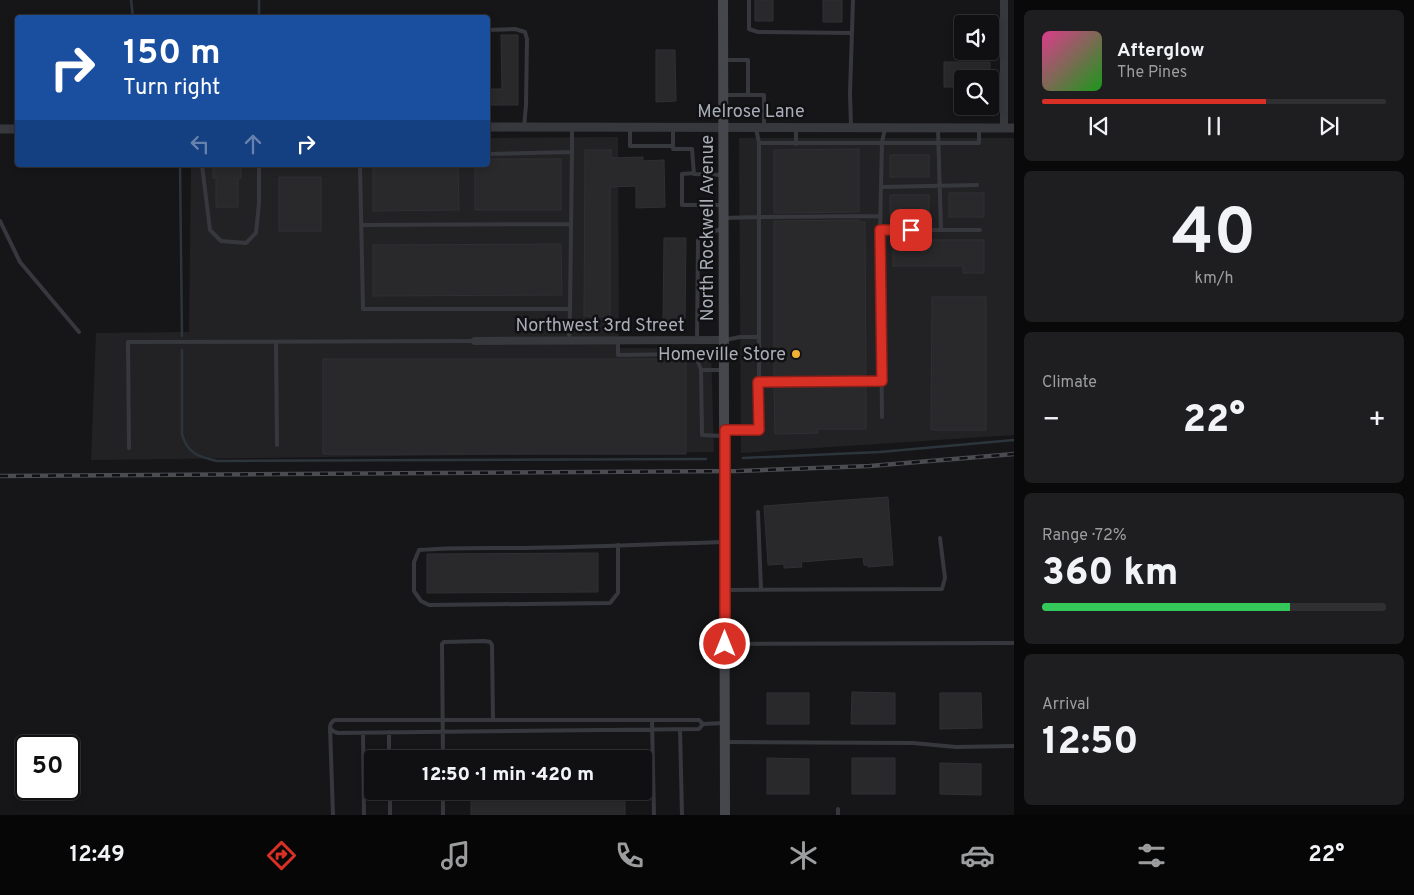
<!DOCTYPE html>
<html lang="en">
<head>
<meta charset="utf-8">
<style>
  :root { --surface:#101012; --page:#1e1e20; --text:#f1f3f6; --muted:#9c9d9f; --line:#303032; --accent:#d93025 }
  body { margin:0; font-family:Overpass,sans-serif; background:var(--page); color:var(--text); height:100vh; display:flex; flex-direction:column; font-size:19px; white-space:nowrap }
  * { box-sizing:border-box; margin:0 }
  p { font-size:16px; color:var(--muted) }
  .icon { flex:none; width:28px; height:28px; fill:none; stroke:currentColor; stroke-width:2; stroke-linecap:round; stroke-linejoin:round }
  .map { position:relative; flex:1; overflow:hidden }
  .sheet { display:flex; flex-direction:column; gap:10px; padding:10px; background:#09090a; width:400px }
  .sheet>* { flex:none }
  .banner { position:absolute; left:15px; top:15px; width:475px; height:152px; border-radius:5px; box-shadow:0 2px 8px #0003,0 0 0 1px var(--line); background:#1a4fa0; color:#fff; overflow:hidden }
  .buttons { position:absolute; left:954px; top:15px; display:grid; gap:10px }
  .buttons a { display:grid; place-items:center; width:45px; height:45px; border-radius:5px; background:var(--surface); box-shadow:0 2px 8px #0003,0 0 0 1px var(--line); font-size:25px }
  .speed { position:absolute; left:15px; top:735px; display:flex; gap:10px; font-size:25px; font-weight:700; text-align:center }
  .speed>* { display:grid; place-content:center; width:65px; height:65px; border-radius:50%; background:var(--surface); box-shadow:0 2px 8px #0003,0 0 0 1px var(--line); line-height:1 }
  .speed .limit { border:2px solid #111; border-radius:8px; background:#fff; color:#111 }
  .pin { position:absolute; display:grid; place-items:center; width:42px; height:42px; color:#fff; margin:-21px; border-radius:10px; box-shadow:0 2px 8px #0006 }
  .me { position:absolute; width:55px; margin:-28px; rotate:0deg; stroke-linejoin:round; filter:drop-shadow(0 0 4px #0008) }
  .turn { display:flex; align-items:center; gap:18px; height:105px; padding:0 25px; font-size:22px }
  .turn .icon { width:65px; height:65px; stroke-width:2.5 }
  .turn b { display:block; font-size:35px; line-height:42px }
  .lanes { display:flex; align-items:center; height:48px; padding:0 25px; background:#0003; justify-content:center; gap:25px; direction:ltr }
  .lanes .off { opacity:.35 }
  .big { font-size:38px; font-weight:800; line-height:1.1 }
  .sheet .card { flex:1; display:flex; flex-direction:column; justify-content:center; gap:8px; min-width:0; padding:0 18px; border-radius:8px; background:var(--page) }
  .sheet .dial { align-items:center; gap:0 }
  .dial b { font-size:65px; line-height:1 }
  .song { display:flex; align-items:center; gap:15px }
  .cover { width:60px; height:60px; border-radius:8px; background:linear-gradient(135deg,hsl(330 70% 55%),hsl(120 70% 35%)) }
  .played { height:5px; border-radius:2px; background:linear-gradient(90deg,var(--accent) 65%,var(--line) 65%) }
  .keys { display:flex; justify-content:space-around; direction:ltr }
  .heat { display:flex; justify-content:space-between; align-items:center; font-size:28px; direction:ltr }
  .charge { height:8px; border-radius:4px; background:linear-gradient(90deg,#34c759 72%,var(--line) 0) }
  .trip { position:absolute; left:364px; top:750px; width:288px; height:50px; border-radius:5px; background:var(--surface); box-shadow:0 2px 8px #0003,0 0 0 1px var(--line); font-weight:800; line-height:50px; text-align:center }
  .dock { display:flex; height:80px; justify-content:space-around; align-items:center; background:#060607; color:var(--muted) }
  .dock .icon { width:35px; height:35px }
  .dock .on { color:var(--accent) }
  .dock b { font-size:22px; color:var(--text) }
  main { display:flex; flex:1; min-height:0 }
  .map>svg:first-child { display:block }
  .built { fill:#222225 }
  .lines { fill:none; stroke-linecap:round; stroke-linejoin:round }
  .stream { stroke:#2c353c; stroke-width:2.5 }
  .building { fill:#29292c; stroke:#303034 }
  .service { stroke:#37383d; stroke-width:4 }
  .minor { stroke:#37383d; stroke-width:8 }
  .tertiary { stroke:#37383d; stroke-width:9 }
  .secondary { stroke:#45474d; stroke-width:10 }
  .rail-casing { stroke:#4a4c52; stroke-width:4.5 }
  .rail { stroke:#111113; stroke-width:2.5; stroke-dasharray:8; stroke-linecap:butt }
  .route-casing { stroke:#8d1f18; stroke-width:12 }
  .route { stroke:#d93025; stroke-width:9 }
  .poi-dot { fill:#f2b134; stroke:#111113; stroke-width:2 }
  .labels { text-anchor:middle; stroke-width:5; stroke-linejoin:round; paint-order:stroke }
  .street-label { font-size:18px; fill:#a8adb8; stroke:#111113 }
  .poi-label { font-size:18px; fill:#a8adb8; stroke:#111113; text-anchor:end }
</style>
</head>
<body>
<main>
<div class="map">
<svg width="1014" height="815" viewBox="0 0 1014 815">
  <rect width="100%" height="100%" fill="#161618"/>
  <path class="built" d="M618 137 619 348 711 349 714 452 91 460 96 333 189 332 191 165H488V138Z
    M739 138H1014V435L741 453Z"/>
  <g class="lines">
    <path class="stream" d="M131 0 133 18
      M259 18V0
      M180 165 182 336
      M182 350V434C187 454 200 457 217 461L706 459
      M743 458 880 452 1014 440"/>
  </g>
  <path class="building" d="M755 0H773V21H755Z
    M823 0H842V22H823Z
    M501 35H518V105H488V89H502Z
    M656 50H675L676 101 656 102Z
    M944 62H990V79H962V87H944Z
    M859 149V212L774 213V150Z
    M585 150H611V158L643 157V161L664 160 665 207 636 208V186L610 187V317L584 316Z
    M890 155H929V177H890Z
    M488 159H561V210H475V165H488Z
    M213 165H241V178H238V207H216V178H213Z
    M373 165H458L459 210 373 211Z
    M279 177H321V231H279Z
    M949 193H984V217H949Z
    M890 195H929V217H890Z
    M859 220V222H865L866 377 774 378V221Z
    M664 238H686L685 323H663Z
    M893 240H984V273H963V266H893Z
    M561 244 562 295 373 296V245Z
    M932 297H986V430H931Z
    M323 359H686V454H323Z
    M866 385V429H818V433L775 434 774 386Z
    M888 497 893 565 868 567 867 565H864L863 557 801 562 802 567 784 568V564L768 565 764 506Z
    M598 553V592L427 593V554Z
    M852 692 895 693V724H851Z
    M767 693H809V724H767Z
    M940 693H981L982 728 940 729Z
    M767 758 809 759V794H767Z
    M852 758H895V794H852Z
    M940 763 981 764V795L940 794Z
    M471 791H625V815H471Z"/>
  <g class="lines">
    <path class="service" d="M749 0V29L758 32 852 33
      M488 30 515 29 525 32 527 39 526 105 524 127
      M725 60H748V95
      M725 95H764V127
      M851 127 850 93 853 0
      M756 128 759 143
      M630 129V146H673
      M673 129V149H692L694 174 723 175
      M938 129 941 230
      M796 144V128
      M488 154 572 152V127
      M202 165 210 230 221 241 246 243 256 233 259 203V165
      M360 165 363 309H570L569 340
      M694 173 682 174V205H722
      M881 187 977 185
      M724 218 758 217 881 216
      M0 221 20 262 79 332
      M361 225 571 224
      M880 230H980
      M570 309 572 152
      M697 339 698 240 704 235 721 229
      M618 340V355L686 354C696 356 698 360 701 370
      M725 340 740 337H758
      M276 342 277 445
      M722 370H701L702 435 723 436
      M758 382 882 381
      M882 417 880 230 882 142 885 129
      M725 430H759V143H979V129
      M129 448 128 342 475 341
      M758 512 761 590
      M618 545V593L610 603 429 605 421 601 414 591V562L419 550C454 547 488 548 523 548 590 547 656 544 723 542
      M725 590 942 589 945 578 940 538
      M725 644 1014 643
      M335 720H699L703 724 699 729 338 733C331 731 327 727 333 721Z
      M652 720 654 815
      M703 724 723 723
      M330 727 333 815
      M680 729 682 815
      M389 732V759
      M363 733 364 815
      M725 742 913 743 956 747 1014 746
      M443 759 442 644 444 642 485 641 490 642 492 645 493 720
      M390 791V815
      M443 815V791
      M838 815V809"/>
    <path class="minor" d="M1004 128V0
      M475 341 725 340"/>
    <path class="tertiary" d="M488 127 1014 128
      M0 129H18"/>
    <path class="secondary" d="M723 0 725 815"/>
    <g class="rail-casing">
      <path id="rail" d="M0 476 739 471 870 466 1014 454"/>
    </g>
    <use href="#rail" class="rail"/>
  </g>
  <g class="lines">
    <g class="route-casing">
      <path id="route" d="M725 644V430H759L758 382 882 381 880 230H911"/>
    </g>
    <use href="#route" class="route"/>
  </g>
  <circle class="poi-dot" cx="796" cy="354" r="5"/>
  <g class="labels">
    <g class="street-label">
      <text x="751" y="117">Melrose Lane</text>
      <text transform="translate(707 228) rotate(-90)" y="6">North Rockwell Avenue</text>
      <text x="600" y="331">Northwest 3rd Street</text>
    </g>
    <g class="poi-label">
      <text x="786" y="360">Homeville Store</text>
    </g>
  </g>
</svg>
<div class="buttons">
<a><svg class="icon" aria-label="sound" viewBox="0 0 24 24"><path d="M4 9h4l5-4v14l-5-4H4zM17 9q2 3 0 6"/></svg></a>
<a><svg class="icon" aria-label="search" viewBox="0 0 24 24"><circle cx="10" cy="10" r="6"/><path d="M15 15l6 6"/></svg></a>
</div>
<div class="speed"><div class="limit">50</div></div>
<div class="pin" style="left:911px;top:230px;background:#d93025"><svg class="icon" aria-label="arrive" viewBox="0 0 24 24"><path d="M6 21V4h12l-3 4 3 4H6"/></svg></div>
<svg class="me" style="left:725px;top:644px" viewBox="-20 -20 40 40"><circle r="17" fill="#d93025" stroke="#fff" stroke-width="3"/><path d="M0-11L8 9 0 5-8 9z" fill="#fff"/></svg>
<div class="trip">12:50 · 1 min · 420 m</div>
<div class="banner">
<div class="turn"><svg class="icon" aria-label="right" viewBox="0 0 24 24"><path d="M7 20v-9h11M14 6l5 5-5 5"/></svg><div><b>150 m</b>Turn right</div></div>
<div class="lanes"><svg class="icon off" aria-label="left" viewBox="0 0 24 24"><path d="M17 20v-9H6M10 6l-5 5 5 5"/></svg><svg class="icon off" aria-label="ahead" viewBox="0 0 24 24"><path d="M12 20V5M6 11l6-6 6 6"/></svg><svg class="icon" aria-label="right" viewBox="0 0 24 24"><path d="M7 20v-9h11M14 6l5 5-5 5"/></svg></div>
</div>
</div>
<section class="sheet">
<div class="card">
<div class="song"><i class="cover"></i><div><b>Afterglow</b><p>The Pines</p></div></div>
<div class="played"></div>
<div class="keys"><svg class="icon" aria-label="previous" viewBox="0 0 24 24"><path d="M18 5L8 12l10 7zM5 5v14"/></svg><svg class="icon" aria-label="pause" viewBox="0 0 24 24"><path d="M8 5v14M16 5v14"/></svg><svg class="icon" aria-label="next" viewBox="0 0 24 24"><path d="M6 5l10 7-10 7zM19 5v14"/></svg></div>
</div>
<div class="card dial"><b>40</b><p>km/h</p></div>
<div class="card"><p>Climate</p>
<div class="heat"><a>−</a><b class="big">22°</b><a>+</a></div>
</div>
<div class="card"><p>Range · 72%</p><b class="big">360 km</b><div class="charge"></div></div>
<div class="card"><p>Arrival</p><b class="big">12:50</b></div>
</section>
</main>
<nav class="dock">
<b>12:49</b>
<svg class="icon on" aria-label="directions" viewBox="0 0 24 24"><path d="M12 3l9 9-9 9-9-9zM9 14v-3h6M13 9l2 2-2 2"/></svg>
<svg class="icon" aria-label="music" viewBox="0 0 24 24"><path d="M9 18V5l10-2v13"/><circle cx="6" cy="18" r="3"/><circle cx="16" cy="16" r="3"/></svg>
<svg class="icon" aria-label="phone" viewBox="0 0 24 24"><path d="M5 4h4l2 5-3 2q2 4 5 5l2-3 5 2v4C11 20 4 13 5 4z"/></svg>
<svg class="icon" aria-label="climate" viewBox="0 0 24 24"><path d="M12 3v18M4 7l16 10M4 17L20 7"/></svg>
<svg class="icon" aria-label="car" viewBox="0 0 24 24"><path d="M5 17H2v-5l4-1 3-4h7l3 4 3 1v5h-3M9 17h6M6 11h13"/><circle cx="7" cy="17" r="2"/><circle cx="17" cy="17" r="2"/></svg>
<svg class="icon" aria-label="filters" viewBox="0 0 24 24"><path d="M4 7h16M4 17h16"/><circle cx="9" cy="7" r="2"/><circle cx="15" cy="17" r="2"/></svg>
<b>22°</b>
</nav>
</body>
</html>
